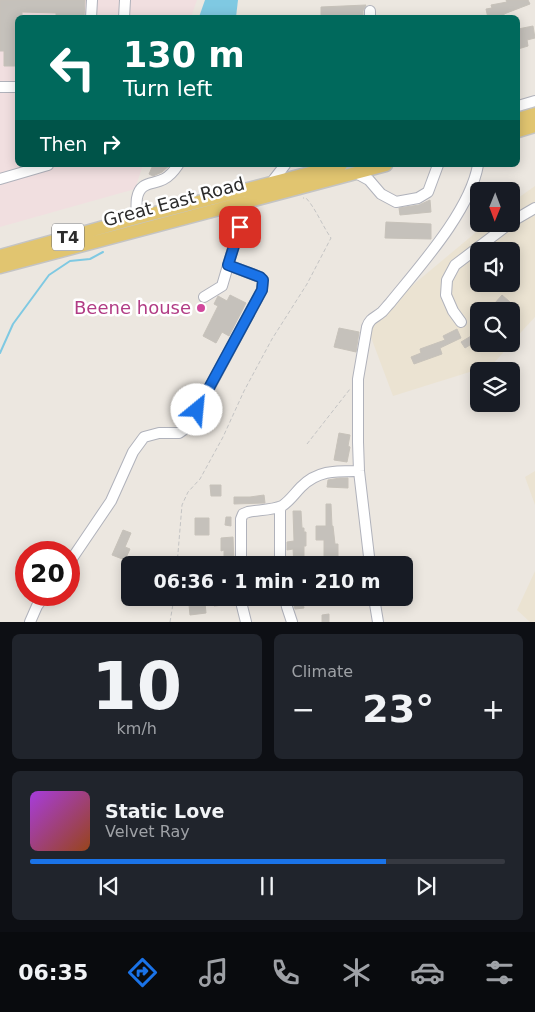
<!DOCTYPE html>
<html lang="en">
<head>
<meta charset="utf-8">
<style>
  :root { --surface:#171b24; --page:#20242c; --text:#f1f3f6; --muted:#9ea1a6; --line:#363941; --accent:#1a73e8 }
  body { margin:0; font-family:"DejaVu Sans",sans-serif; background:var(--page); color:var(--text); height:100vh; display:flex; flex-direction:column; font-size:19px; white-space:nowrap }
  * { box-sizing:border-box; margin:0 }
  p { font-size:16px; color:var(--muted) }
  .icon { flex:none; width:28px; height:28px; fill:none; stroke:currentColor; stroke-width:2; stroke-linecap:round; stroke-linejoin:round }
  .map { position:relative; height:622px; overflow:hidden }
  .sheet { display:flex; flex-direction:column; gap:12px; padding:12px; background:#0d0f14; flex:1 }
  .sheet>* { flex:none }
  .banner { position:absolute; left:15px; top:15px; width:505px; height:152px; border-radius:8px; box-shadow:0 2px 12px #0003; background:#00695c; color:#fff; overflow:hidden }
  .needle { width:32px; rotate:181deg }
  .tools { position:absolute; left:470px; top:182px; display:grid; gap:10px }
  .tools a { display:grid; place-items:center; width:50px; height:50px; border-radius:8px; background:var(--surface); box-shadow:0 2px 12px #0003; font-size:25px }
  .speed { position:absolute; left:15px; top:541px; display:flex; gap:10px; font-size:25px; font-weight:700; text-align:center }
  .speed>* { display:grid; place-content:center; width:65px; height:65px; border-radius:50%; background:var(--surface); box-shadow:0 2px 12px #0003; line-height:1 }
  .speed .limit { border:8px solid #d22; background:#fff; color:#111 }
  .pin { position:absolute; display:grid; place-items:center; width:42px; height:42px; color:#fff; margin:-21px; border-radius:10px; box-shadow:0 2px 8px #0006 }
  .me { position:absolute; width:55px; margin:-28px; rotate:28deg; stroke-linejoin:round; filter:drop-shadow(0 0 4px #0008) }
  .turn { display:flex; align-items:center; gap:18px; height:105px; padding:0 25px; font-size:22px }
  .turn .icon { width:65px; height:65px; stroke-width:2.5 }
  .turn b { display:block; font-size:35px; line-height:42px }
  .then { display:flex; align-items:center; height:48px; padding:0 25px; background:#0003; gap:10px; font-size:19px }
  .big { font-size:38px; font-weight:700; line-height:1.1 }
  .sheet .tile { flex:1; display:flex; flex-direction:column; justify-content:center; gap:8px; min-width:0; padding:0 18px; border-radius:8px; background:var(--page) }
  .sheet .dial { align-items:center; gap:0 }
  .dial b { font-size:65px; line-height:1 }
  .song { display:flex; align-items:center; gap:15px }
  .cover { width:60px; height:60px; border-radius:8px; background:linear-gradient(135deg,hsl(280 70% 55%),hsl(20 70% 35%)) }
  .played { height:5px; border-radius:2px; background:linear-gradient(90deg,var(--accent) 75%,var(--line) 75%) }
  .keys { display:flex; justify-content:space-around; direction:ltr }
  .heat { display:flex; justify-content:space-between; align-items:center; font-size:28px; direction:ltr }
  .sheet .tiles { flex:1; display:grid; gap:12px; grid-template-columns:1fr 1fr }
  .tile:last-child { grid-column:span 2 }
  .trip { position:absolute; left:121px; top:556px; width:292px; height:50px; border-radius:8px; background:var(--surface); box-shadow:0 2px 12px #0003; font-weight:700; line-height:50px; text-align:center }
  .tabs { display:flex; height:80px; justify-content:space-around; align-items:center; background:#090b0e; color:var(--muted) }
  .tabs .icon { width:35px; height:35px }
  .tabs .selected { color:var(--accent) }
  .tabs b { font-size:22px; color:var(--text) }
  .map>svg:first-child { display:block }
  .education { fill:#ebe3d2; fill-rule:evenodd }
  .medical { fill:#f1dfe0 }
  .water { fill:#7fc9e2 }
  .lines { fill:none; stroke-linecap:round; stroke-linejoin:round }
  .stream { stroke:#7fc9e2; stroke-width:2 }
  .building { fill:#c5c1bb; stroke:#c7c2ba }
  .minor-casing { stroke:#b0b2bb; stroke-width:12 }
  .major-casing { stroke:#c4c4c4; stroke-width:15 }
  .path { stroke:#c4c4c4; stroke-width:1; stroke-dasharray:4 2.5; stroke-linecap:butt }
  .minor { stroke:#fff; stroke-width:10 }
  .major { stroke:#e1c570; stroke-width:12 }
  .route-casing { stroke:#114b97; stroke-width:12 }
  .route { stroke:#1a73e8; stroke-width:9 }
  .hotel-dot { fill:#d1479c; stroke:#fff; stroke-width:2 }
  .labels { text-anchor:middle; stroke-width:5; stroke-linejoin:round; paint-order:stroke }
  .shield { fill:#fff; stroke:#6b6b6b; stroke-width:1 }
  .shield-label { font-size:16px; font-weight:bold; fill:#2c2c2c }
  .street-label { font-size:18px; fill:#2c2c2c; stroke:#fff }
  .hotel-label { font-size:18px; fill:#b23c85; stroke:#fff; text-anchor:end }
</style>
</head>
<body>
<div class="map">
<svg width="535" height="622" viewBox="0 0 535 622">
  <rect width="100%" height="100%" fill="#ece7e0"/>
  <path class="education" d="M535 186V317L511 343V311H479V344H511L492 365 393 396 366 324 486 224H511V203ZM479 251H511V284H479Z
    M535 471V505L525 477Z
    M535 571V622H530L517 610Z"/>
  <path class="medical" d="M0 0H197L191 17 18 18V165H143L135 189 0 227Z"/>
  <path class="water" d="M205 0H238L236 17H199Z"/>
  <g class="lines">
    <path class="stream" d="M0 353 13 324 49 275 70 261 90 259 103 252"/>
  </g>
  <path class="building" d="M0 0H85L84 18H56V13L22 12V18H18V66H4V51H0Z
    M506 0H528L530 4 504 14V15L488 18 486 9 492 8 491 5 507 2Z
    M366 5 363 11V18H321V7Z
    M533 26 535 38 527 40 528 46 518 49V29Z
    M153 165H170L162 172 153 176 149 174Z
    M430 200 431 212 400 215 399 208 419 205Z
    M386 222 431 224V239L385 238Z
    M230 295 246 303 229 336 222 332 216 343 203 336 218 306 214 304 218 296 227 301Z
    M502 295 510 302 501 311H488Z
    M339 328 359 332 356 352 334 347Z
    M457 329 461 338 440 348 442 354 414 364 411 357 421 353 420 349 445 340 443 336Z
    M471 336 475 342 465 348 461 342Z
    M339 433 350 435 348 446 350 447 347 462 334 460Z
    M340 478H348V488L327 487 328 480Z
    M210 485H221V496H211Z
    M264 495 265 503 234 504V497H250Z
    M326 504H331L332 526H333L335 544H338V562H324V540H316V526H326Z
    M293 511H301L302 528H304V532H306V546H304V565H294L293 549 287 550V542L294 541Z
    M226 517H231V526L225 525Z
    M195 518H209V535H195Z
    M123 530 131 533 125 547 130 549 125 560 112 555Z
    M233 537 234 565H224V550L221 551V538Z
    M214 598H224V605L214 606Z
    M292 598H302L304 608 295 609Z
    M205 603 206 613 190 615 189 605Z
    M329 614V622H322V615Z"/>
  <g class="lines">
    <g class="minor-casing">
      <path id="minor" d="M370 11V18
        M91 18 92 0
        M124 18 125 0
        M0 87H18
        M518 106 535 101
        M356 173 369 180 381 194 396 202 418 198 428 192 438 165
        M0 179 48 165
        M271 183 285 165
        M136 218C137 212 136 204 137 198 140 181 153 185 164 179 170 176 174 171 178 165
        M511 222 535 208
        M204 297 222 286 247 201
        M461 322 453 311 446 295 447 280 455 265 509 224
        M280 507V565
        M69 563 111 501 133 452 144 437 159 433H179L189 426 262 290 263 280 260 277 228 265
        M241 565V519L243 514 248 512C258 510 272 510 282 506 290 501 295 493 301 487 318 470 336 471 359 471
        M370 565 359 471 358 442V379L367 327C370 318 375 318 382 312 385 309 387 306 390 303 419 267 470 211 478 165
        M242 598V606L246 622
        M285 598 287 607 292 622
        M374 598 378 622
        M30 622 37 606 45 595"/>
    </g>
    <g class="major-casing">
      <path id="major" d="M518 119 535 114
        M518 131 535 126
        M0 256 136 218 341 165
        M0 267 386 165"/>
    </g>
    <path class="path" d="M307 444 350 389
      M177 565 182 505 188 492 200 479 223 437 244 391 272 339 307 284 331 238C322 225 316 209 306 198H303
      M170 622 174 598"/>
    <use href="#minor" class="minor"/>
    <use href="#major" class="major"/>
  </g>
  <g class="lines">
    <g class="route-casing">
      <path id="route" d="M197 410 262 290 263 280 260 277 228 265 240 227"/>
    </g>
    <use href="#route" class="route"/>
  </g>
  <circle class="hotel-dot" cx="201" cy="308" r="5"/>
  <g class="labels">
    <rect class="shield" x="52" y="223.5" width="32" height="27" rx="4"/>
    <g class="shield-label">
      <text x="68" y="243">T4</text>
    </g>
    <g class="street-label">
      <text transform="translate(174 202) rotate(-15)" y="6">Great East Road</text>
    </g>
    <g class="hotel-label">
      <text x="191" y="314">Beene house</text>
    </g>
  </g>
</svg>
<div class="tools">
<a><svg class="needle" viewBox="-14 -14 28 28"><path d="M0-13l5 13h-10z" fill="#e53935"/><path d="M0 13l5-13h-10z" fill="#9ea1a6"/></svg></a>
<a><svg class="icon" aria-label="sound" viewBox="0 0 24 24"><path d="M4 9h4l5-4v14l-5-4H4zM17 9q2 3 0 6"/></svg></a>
<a><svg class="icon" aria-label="search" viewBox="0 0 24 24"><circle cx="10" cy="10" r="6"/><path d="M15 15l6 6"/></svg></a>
<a><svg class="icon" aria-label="layers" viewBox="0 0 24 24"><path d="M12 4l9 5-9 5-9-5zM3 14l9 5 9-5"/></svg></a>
</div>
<div class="speed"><div class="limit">20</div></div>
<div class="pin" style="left:240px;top:227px;background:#d93025"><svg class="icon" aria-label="arrive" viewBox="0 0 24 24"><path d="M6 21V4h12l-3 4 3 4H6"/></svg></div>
<svg class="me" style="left:197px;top:410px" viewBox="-20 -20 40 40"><circle r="19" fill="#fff"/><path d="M0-13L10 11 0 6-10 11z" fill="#1a73e8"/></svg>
<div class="trip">06:36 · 1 min · 210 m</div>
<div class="banner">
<div class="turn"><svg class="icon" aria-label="left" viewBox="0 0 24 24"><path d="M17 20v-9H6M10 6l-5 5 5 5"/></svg><div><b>130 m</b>Turn left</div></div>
<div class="then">Then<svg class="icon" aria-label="right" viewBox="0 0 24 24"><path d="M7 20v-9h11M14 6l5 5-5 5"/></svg></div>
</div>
</div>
<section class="sheet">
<div class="tiles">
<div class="tile dial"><b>10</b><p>km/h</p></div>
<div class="tile"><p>Climate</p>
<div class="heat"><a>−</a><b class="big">23°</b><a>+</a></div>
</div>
<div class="tile">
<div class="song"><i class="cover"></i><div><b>Static Love</b><p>Velvet Ray</p></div></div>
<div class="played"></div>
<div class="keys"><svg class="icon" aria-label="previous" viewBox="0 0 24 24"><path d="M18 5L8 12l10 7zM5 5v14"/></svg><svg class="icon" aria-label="pause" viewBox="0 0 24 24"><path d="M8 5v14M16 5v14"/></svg><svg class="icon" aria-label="next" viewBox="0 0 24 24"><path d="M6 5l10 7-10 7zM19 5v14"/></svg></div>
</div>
</div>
</section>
<nav class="tabs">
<b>06:35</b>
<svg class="icon selected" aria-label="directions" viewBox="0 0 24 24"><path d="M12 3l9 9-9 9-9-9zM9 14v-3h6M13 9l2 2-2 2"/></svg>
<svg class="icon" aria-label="music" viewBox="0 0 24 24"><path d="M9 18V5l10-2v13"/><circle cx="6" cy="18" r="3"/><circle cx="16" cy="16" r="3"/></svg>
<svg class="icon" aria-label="phone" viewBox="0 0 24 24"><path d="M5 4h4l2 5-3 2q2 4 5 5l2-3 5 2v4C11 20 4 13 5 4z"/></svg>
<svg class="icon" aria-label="climate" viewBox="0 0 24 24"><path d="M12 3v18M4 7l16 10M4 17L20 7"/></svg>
<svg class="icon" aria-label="car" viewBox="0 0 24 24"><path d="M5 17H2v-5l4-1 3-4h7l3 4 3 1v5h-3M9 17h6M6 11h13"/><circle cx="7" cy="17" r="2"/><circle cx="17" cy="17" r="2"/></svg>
<svg class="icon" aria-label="filters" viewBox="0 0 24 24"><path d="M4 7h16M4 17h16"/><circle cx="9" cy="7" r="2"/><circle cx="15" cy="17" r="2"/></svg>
</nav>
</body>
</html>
